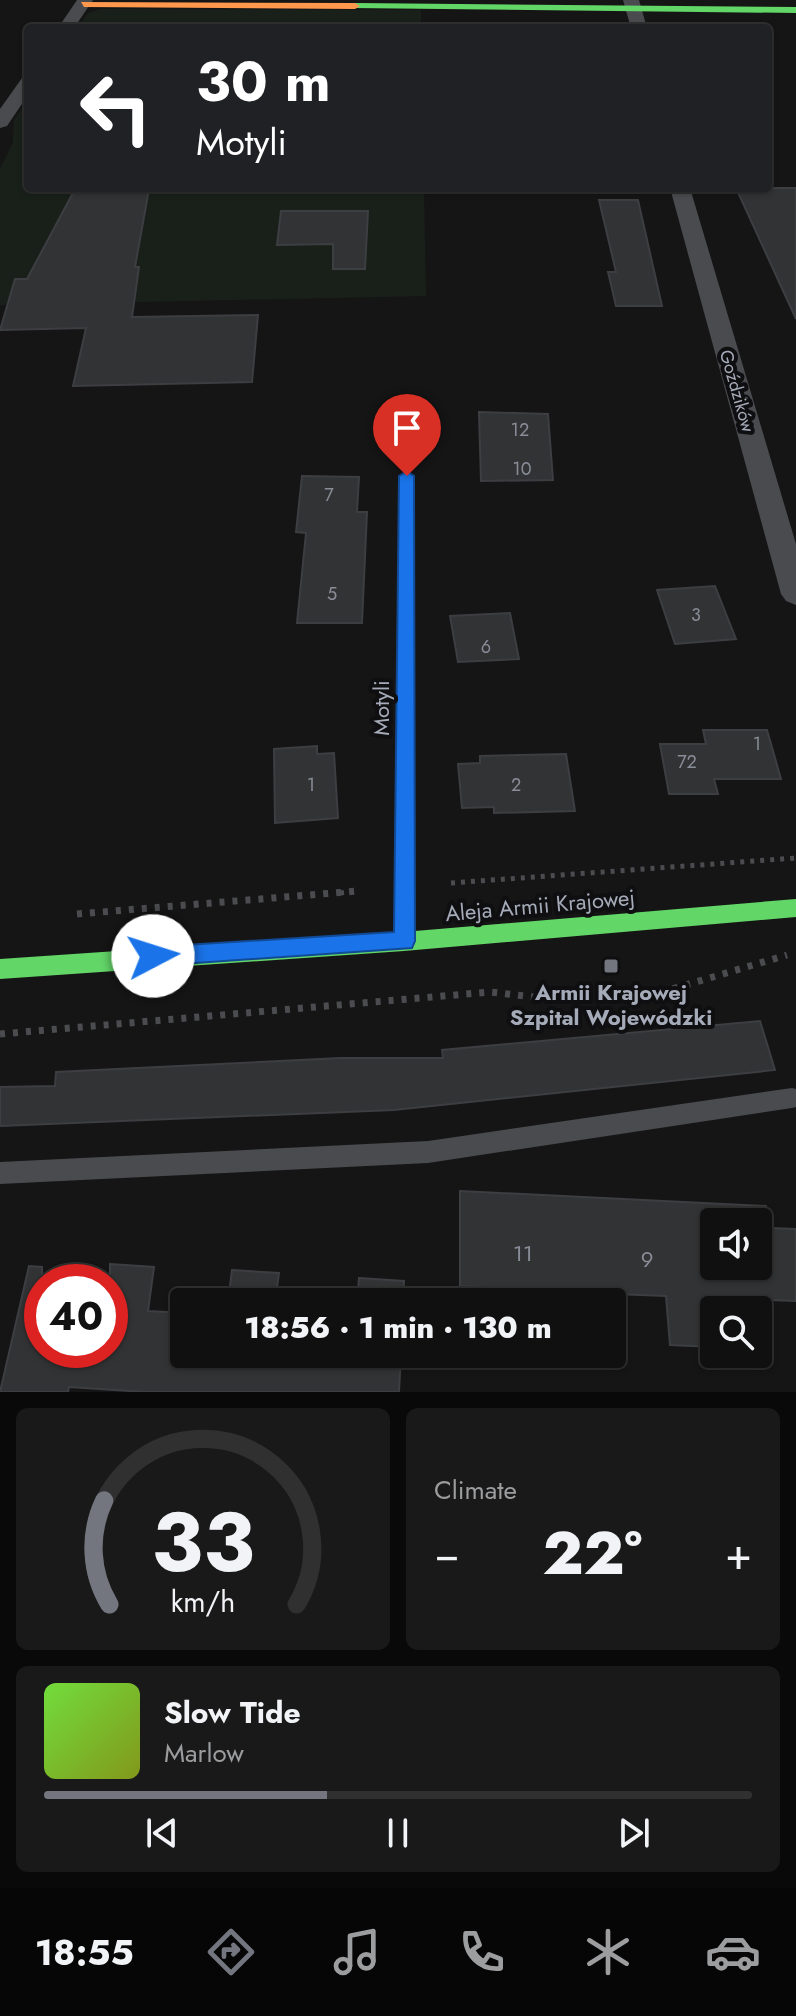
<!DOCTYPE html>
<html lang="en">
<head>
<meta charset="utf-8">
<style>
  :root { --surface:#101010; --page:#191919; --text:#f1f3f6; --muted:#9c9d9f; --line:#303030; --accent:#73767f }
  body { margin:0; font-family:Jost,sans-serif; background:var(--page); color:var(--text); height:100vh; display:flex; flex-direction:column; font-size:30px; white-space:nowrap }
  * { box-sizing:border-box; margin:0 }
  p { font-size:26px; color:var(--muted) }
  .icon { flex:none; width:44px; height:44px; fill:none; stroke:currentColor; stroke-width:2; stroke-linecap:round; stroke-linejoin:round }
  .map { position:relative; height:1392px; overflow:hidden }
  .panel { display:flex; flex-direction:column; gap:16px; padding:16px; background:#090909; flex:1 }
  .panel>* { flex:none }
  .top-card { position:absolute; left:24px; top:24px; width:748px; height:168px; border-radius:8px; box-shadow:0 2px 6px #0004,0 0 0 2px var(--line); background:#202124; color:#fff; overflow:hidden }
  .tools { position:absolute; left:700px; top:1208px; display:grid; gap:16px }
  .tools a { display:grid; place-items:center; width:72px; height:72px; border-radius:8px; background:var(--surface); box-shadow:0 2px 6px #0004,0 0 0 2px var(--line); font-size:40px }
  .speed { position:absolute; left:24px; top:1264px; display:flex; gap:16px; font-size:40px; font-weight:700; text-align:center }
  .speed>* { display:grid; place-content:center; width:104px; height:104px; border-radius:50%; background:var(--surface); box-shadow:0 2px 6px #0004,0 0 0 2px var(--line); line-height:1 }
  .speed .limit { border:12px solid #d22; background:#fff; color:#111 }
  .pin { position:absolute; display:grid; place-items:center; width:68px; height:68px; color:#fff; margin:-82px -34px; border-radius:50% 50% 50% 0; rotate:-45deg; box-shadow:0 0 8px #0007 }
  .pin .icon { rotate:45deg }
  .me { position:absolute; width:88px; margin:-44px; rotate:85deg; stroke-linejoin:round; filter:drop-shadow(0 0 6px #0008) }
  .turn { display:flex; align-items:center; gap:28px; height:168px; padding:0 40px; font-size:36px }
  .turn .icon { width:104px; height:104px; stroke-width:2.5 }
  .turn b { display:block; font-size:56px; line-height:68px }
  .big { font-size:60px; font-weight:800; line-height:1.1 }
  .panel .tile { flex:1; display:flex; flex-direction:column; justify-content:center; gap:12px; min-width:0; padding:0 28px; border-radius:12px; background:var(--page) }
  .panel .dial { align-items:center; gap:0 }
  .dial svg { height:208px; overflow:visible; fill:none; stroke:var(--line); stroke-width:7; stroke-linecap:round; text-anchor:middle }
  .dial text { fill:var(--text); stroke:none }
  .song { display:flex; align-items:center; gap:24px }
  .cover { width:96px; height:96px; border-radius:12px; background:linear-gradient(135deg,hsl(100 70% 55%),hsl(70 70% 35%)) }
  .played { height:8px; border-radius:4px; background:linear-gradient(90deg,var(--accent) 40%,var(--line) 40%) }
  .keys { display:flex; justify-content:space-around; direction:ltr }
  .heat { display:flex; justify-content:space-between; align-items:center; font-size:44px; direction:ltr }
  .panel .tiles { flex:1; display:grid; gap:16px; grid-template-columns:1fr 1fr }
  .tile:last-child { grid-column:span 2 }
  .trip { position:absolute; left:170px; top:1288px; width:456px; height:80px; border-radius:8px; background:var(--surface); box-shadow:0 2px 6px #0004,0 0 0 2px var(--line); font-weight:800; line-height:80px; text-align:center }
  .dock { display:flex; height:128px; justify-content:space-around; align-items:center; background:#060606; color:var(--muted) }
  .dock .icon { width:56px; height:56px }
  .dock .active { color:var(--accent) }
  .dock b { font-size:36px; color:var(--text) }
  .map>svg:first-child { display:block }
  .green { fill:#19201a }
  .building { fill:#323335; stroke:#3d3e42; stroke-width:2; fill-rule:evenodd }
  .lines { fill:none; stroke-linecap:round; stroke-linejoin:round }
  .path-far1 { stroke:#4b4c50; stroke-width:5; stroke-dasharray:4 6; stroke-linecap:butt }
  .path { stroke:#4b4c50; stroke-width:7; stroke-dasharray:5 8; stroke-linecap:butt }
  .lane { fill:#494b4e; fill-rule:evenodd }
  .street { fill:#494b4e; fill-rule:evenodd }
  .fast { fill:#63d668; fill-rule:evenodd }
  .slow { fill:#ff974d; fill-rule:evenodd }
  .route { fill:#1a73e8; stroke:#114b97; stroke-width:2 }
  .poi-dot { fill:#73767f; stroke:#0f0f11; stroke-width:3 }
  .labels { text-anchor:middle; stroke-width:8; stroke-linejoin:round; paint-order:stroke }
  .far-street-label { font-size:18px; fill:#a5abb8; stroke:#0f0f11 }
  .number-label { font-size:18px; fill:#888d97 }
  .street-label { font-size:22px; fill:#a5abb8; stroke:#0f0f11 }
  .poi-label { font-size:22px; font-weight:bold; fill:#a5abb8; stroke:#0f0f11 }
  .near-number-label { font-size:22px; fill:#888d97 }
</style>
</head>
<body>
<div class="map">
<svg width="796" height="1392" viewBox="0 0 796 1392">
  <rect width="100%" height="100%" fill="#151515"/>
  <path class="green" d="M100 9 421 10V28H77L88 13Z
    M28 100V188H424L426 296 0 305V169L13 142 14 120Z"/>
  <path class="building" d="M736 188H796V319Z
    M75 189H149L135 267H139L132 317 258 315 252 382 73 386 86 328 0 330 15 279H27Z
    M599 200H638L662 306H616L608 272H616Z
    M281 211H368L365 269H333V244L277 245Z
    M479 412 548 414 553 480 481 481Z
    M302 476 359 477 357 512H367L362 623H297L306 533 296 532Z
    M715 586 736 639 675 644 657 590Z
    M510 613 519 659 458 662 450 616Z
    M703 730H767L781 779H714L718 794H669L660 744H706Z
    M317 746V754L334 753 338 818 275 823 274 749Z
    M566 754 575 811 494 813V807L462 808 458 764 480 763V756Z
    M760 1021 775 1070 394 1110 0 1126V1087L55 1086 56 1072 341 1058H443L442 1050Z
    M460 1191 766 1206 770 1228 796 1229V1301L713 1298 714 1347 670 1345 666 1296 589 1293 590 1302H544L543 1289 460 1286ZM714 1222H758V1266H714Z
    M110 1264 154 1267 148 1311 184 1313V1354H401L399 1392H145L69 1387 68 1392H0L29 1266 42 1267V1350H110Z
    M232 1270 279 1273 275 1302H228Z
    M359 1278 404 1281 403 1302H357Z"/>
  <g class="lines">
    <path class="path-far1" d="M451 883 796 858
      M340 893 358 891"/>
    <path class="path" d="M77 914 358 891
      M0 1034 490 992 551 999 652 995 787 955"/>
    <path class="lane" d="M792 1088 796 1089V1107L792 1108 428 1163 0 1184V1162L428 1141Z"/>
    <path class="street" d="M77 0H93L74 28H58Z
      M623 0H639L647 28H631Z
      M28 77V95L7 126 0 128V109L22 78Z
      M670 188H690L796 544V605L786 601 781 594Z"/>
    <path class="fast" d="M355 3 796 7V13L352 8Z
      M407 471 415 476V931L796 899V917L404 951 0 979V959L394 932 399 476Z"/>
    <path class="slow" d="M81 2 355 3 360 6 355 9 84 7Z"/>
  </g>
  <path class="route" d="M407 471 414 476 415 941 412 948 153 966 145 963 142 956 145 949 153 947 394 932 399 476Z"/>
  <rect class="poi-dot" x="603" y="958" width="16" height="16" rx="4"/>
  <g class="labels">
    <g class="far-street-label">
      <text transform="translate(737 391) rotate(74)" y="6">Goździków</text>
    </g>
    <g class="number-label">
      <text x="520" y="436">12</text>
      <text x="522" y="475">10</text>
      <text x="329" y="501">7</text>
      <text x="332" y="600">5</text>
      <text x="696" y="621">3</text>
      <text x="486" y="653">6</text>
      <text x="757" y="750">1</text>
      <text x="687" y="768">72</text>
      <text x="311" y="791">1</text>
      <text x="516" y="791">2</text>
    </g>
    <g class="street-label">
      <text transform="translate(381 708) rotate(-90)" y="8">Motyli</text>
      <text transform="translate(540 905) rotate(-5)" y="8">Aleja Armii Krajowej</text>
    </g>
    <g class="poi-label">
      <text x="611" y="1000">Armii Krajowej<tspan x="611" dy="25">Szpital Wojewódzki</tspan></text>
    </g>
    <g class="near-number-label">
      <text x="523" y="1261">11</text>
      <text x="647" y="1267">9</text>
    </g>
  </g>
</svg>
<div class="tools">
<a><svg class="icon" aria-label="sound" viewBox="0 0 24 24"><path d="M4 9h4l5-4v14l-5-4H4zM17 9q2 3 0 6"/></svg></a>
<a><svg class="icon" aria-label="search" viewBox="0 0 24 24"><circle cx="10" cy="10" r="6"/><path d="M15 15l6 6"/></svg></a>
</div>
<div class="speed"><div class="limit">40</div></div>
<div class="pin" style="left:407px;top:476px;background:#d93025"><svg class="icon" aria-label="arrive" viewBox="0 0 24 24"><path d="M6 21V4h12l-3 4 3 4H6"/></svg></div>
<svg class="me" style="left:153px;top:956px" viewBox="-20 -20 40 40"><circle r="19" fill="#fff"/><path d="M0-13L10 11 0 6-10 11z" fill="#1a73e8"/></svg>
<div class="trip">18:56 · 1 min · 130 m</div>
<div class="top-card">
<div class="turn"><svg class="icon" aria-label="left" viewBox="0 0 24 24"><path d="M17 20v-9H6M10 6l-5 5 5 5"/></svg><div><b>30 m</b>Motyli</div></div>
</div>
</div>
<section class="panel">
<div class="tiles">
<div class="tile dial"><svg viewBox="0 0 100 80">
<path d="M14 69A42 42 0 1 1 86 69"/>
<path d="M14 69A42 42 0 0 1 12 29" stroke="#73767f"/>
<text x="50" y="56" font-size="32" font-weight="700">33</text>
<text x="50" y="72" font-size="11">km/h</text>
</svg></div>
<div class="tile"><p>Climate</p>
<div class="heat"><a>−</a><b class="big">22°</b><a>+</a></div>
</div>
<div class="tile">
<div class="song"><i class="cover"></i><div><b>Slow Tide</b><p>Marlow</p></div></div>
<div class="played"></div>
<div class="keys"><svg class="icon" aria-label="previous" viewBox="0 0 24 24"><path d="M18 5L8 12l10 7zM5 5v14"/></svg><svg class="icon" aria-label="pause" viewBox="0 0 24 24"><path d="M8 5v14M16 5v14"/></svg><svg class="icon" aria-label="next" viewBox="0 0 24 24"><path d="M6 5l10 7-10 7zM19 5v14"/></svg></div>
</div>
</div>
</section>
<nav class="dock">
<b>18:55</b>
<svg class="icon active" aria-label="directions" viewBox="0 0 24 24"><path d="M12 3l9 9-9 9-9-9zM9 14v-3h6M13 9l2 2-2 2"/></svg>
<svg class="icon" aria-label="music" viewBox="0 0 24 24"><path d="M9 18V5l10-2v13"/><circle cx="6" cy="18" r="3"/><circle cx="16" cy="16" r="3"/></svg>
<svg class="icon" aria-label="phone" viewBox="0 0 24 24"><path d="M5 4h4l2 5-3 2q2 4 5 5l2-3 5 2v4C11 20 4 13 5 4z"/></svg>
<svg class="icon" aria-label="climate" viewBox="0 0 24 24"><path d="M12 3v18M4 7l16 10M4 17L20 7"/></svg>
<svg class="icon" aria-label="car" viewBox="0 0 24 24"><path d="M5 17H2v-5l4-1 3-4h7l3 4 3 1v5h-3M9 17h6M6 11h13"/><circle cx="7" cy="17" r="2"/><circle cx="17" cy="17" r="2"/></svg>
</nav>
</body>
</html>
